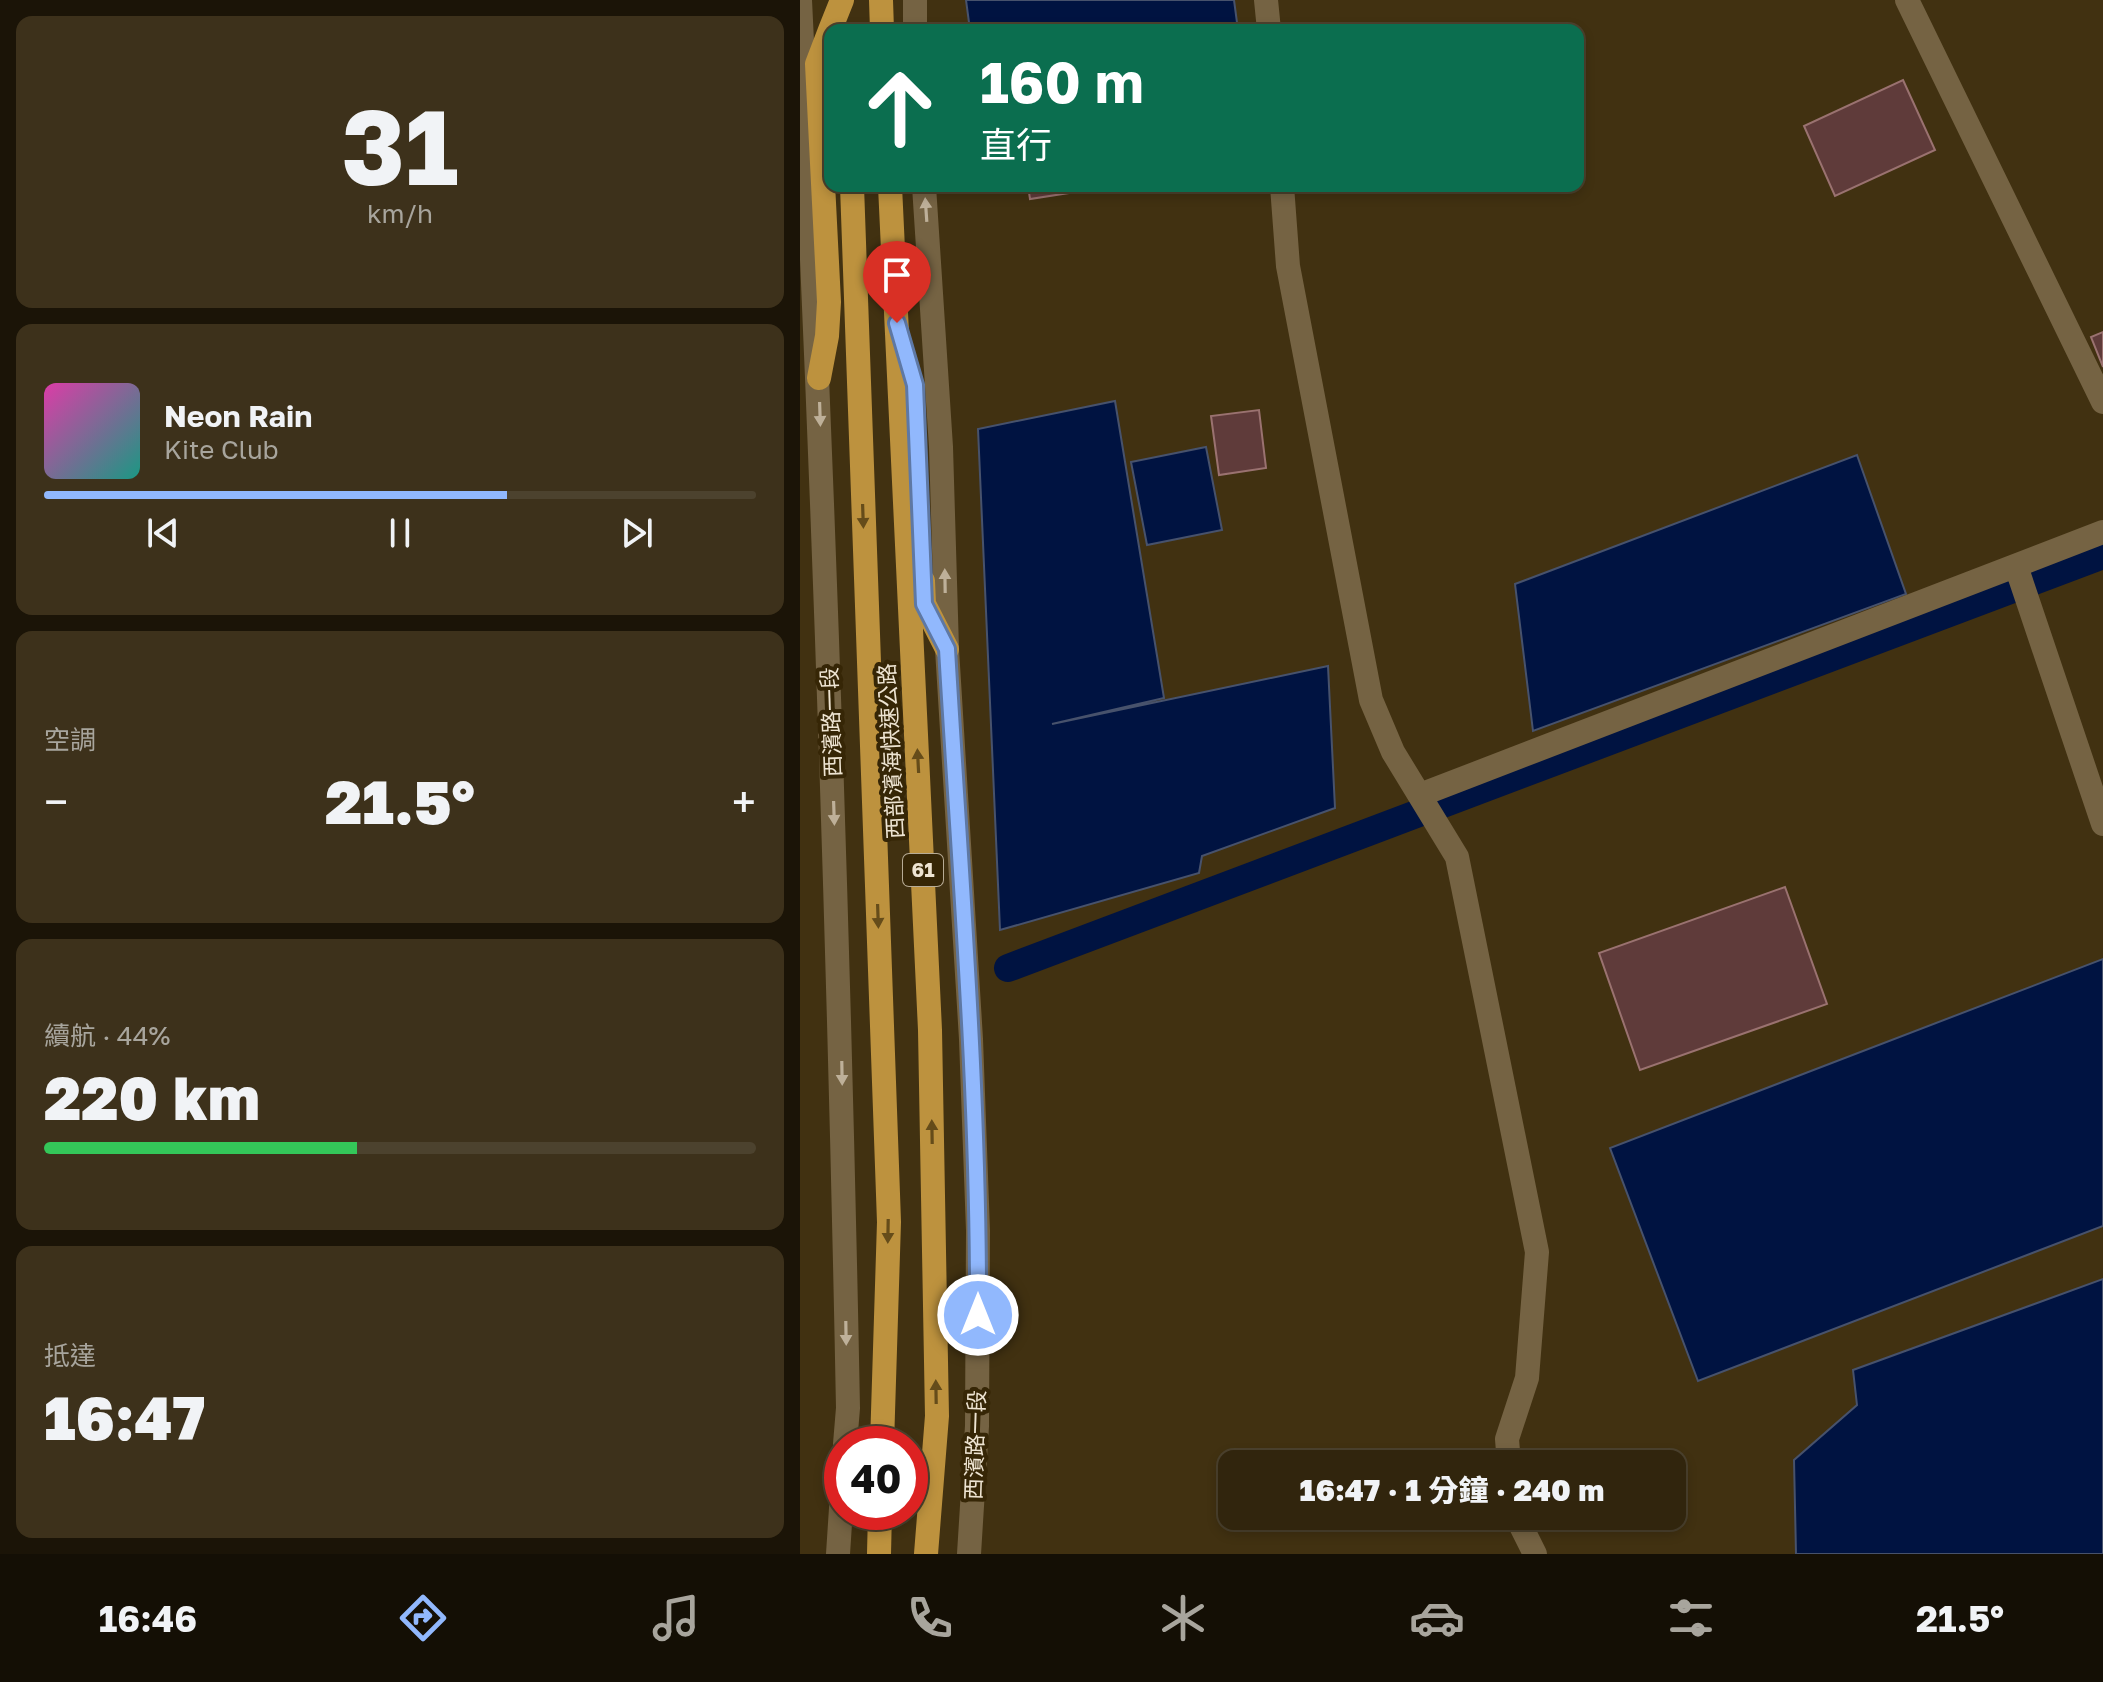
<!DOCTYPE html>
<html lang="zh-TW">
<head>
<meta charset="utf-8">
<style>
  :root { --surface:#31250d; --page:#3d311b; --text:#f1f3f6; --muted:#a8a59d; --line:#4c422e; --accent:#91b8fd }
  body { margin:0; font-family:"Golos Text","Noto Sans TC",sans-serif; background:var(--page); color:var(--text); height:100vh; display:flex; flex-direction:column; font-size:30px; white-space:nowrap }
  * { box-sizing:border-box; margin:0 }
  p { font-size:26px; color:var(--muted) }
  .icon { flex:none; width:44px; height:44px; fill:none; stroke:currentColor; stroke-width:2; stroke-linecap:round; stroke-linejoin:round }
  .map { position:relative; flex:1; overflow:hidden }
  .drawer { display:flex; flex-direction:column; gap:16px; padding:16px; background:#1b1407; width:800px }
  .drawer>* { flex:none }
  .guide { position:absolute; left:24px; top:24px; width:760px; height:168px; border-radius:16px; box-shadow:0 4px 12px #0003,0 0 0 2px var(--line); background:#0b6e4f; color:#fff; overflow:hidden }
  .speed { position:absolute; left:24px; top:1426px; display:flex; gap:16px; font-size:40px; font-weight:700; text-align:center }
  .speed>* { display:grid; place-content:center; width:104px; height:104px; border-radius:50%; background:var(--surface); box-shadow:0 4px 12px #0003,0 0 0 2px var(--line); line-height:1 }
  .speed .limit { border:12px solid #d22; background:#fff; color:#111 }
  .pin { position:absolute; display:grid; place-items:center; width:68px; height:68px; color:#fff; margin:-82px -34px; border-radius:50% 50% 50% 0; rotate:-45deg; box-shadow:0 0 8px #0007 }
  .pin .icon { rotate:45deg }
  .me { position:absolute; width:88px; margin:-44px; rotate:0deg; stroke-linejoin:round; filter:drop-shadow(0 0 6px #0008) }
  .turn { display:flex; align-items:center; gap:28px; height:168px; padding:0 24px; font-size:36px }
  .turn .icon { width:104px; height:104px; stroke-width:2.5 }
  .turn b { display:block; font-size:56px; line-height:68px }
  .big { font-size:60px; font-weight:800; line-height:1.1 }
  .drawer .tile { flex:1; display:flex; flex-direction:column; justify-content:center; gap:12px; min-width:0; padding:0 28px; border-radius:16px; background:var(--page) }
  .drawer .dial { align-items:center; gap:0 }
  .dial b { font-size:104px; line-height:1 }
  .song { display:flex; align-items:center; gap:24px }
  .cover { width:96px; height:96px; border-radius:12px; background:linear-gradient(135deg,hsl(320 70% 55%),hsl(170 70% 35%)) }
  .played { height:8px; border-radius:4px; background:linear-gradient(90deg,var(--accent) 65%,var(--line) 65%) }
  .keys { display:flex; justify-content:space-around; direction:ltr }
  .heat { display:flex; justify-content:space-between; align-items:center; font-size:44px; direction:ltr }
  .charge { height:12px; border-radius:6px; background:linear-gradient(90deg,#34c759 44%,var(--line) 0) }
  .trip { position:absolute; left:418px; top:1450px; width:468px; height:80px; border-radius:16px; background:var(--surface); box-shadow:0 4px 12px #0003,0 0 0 2px var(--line); font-weight:800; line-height:80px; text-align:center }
  .tabs { display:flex; height:128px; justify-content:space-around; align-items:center; background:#140f05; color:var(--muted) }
  .tabs .icon { width:56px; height:56px }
  .tabs .active { color:var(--accent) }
  .tabs b { font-size:36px; color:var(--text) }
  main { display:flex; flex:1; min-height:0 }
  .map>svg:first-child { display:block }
  .water { fill:#001341; stroke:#47526c; stroke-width:2 }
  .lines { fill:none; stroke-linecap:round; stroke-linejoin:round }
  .canal { stroke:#001341; stroke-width:28 }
  .building { fill:#5f3b3a; stroke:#9a7270; stroke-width:2 }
  .minor { stroke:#756343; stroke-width:24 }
  .highway { stroke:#bd923e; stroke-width:24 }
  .oneway { fill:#beb099 }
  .oneway2 { fill:#654c1a }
  .route-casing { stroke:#5e78a4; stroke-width:20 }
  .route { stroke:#91b8fd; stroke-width:14 }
  .labels { text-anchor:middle; stroke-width:8; stroke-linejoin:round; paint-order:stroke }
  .shield { fill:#362606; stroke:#b7ab95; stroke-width:2 }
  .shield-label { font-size:20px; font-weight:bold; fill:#eee4d2 }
  .street-label { font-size:22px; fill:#eee4d2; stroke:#362606 }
</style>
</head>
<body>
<main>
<section class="drawer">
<div class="tile dial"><b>31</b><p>km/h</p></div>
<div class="tile">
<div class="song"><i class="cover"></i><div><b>Neon Rain</b><p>Kite Club</p></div></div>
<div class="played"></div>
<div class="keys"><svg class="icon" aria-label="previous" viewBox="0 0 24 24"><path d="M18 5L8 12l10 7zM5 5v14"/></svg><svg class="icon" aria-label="pause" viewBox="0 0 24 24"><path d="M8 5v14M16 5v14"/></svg><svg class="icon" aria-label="next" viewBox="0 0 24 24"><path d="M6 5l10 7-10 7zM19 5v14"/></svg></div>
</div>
<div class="tile"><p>空調</p>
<div class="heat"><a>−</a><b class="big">21.5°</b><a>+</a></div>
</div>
<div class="tile"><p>續航 · 44%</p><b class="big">220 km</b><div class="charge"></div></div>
<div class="tile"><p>抵達</p><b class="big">16:47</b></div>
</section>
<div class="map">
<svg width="1303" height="1554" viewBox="0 0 1303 1554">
  <rect width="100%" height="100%" fill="#413111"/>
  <path class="water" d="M166 0H434L438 30H170Z
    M315 401 364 698 252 724 528 666 535 808 402 856 399 873 200 930 178 429Z
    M406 447 422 530 347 545 331 462Z
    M1057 455 1106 594 733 731 715 584Z
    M1303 959V1226L898 1381 810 1148Z
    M1303 1279V1554H996L994 1460 1057 1405 1053 1370Z"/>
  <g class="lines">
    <path class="canal" d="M208 968 1303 555"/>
  </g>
  <path class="building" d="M1103 80 1135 150 1035 196 1004 126Z
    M228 186H314L230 199Z
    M1303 332V367L1291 337Z
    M459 410 466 468 419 475 411 416Z
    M985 887 1027 1004 840 1070 799 953Z"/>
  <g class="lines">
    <path class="minor" d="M0 0C23 469 39 939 48 1408L45 1444
      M466 0 469 30
      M1107 0 1303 402
      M115 30V0
      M124 186 141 447 147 649 171 1039 178 1231 177 1426 169 1554
      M482 186 488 266 571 700 593 752 657 857 737 1252 727 1378 707 1439 709 1464
      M1216 566 1303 824
      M620 795 1303 532
      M716 1516 735 1554
      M38 1554 42 1493"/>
    <path class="highway" d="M81 0 82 30
      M30 30 42 0
      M52 186 89 1222 82 1444
      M90 186 130 1030 137 1416 126 1554
      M19 378 27 336 29 302 17 64 30 30
      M123 581 124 604 147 649
      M79 1554 80 1512"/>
  </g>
  <defs><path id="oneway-solid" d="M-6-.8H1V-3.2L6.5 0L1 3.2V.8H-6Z" transform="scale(2)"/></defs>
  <g class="oneway">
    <use href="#oneway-solid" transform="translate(126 210) rotate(-94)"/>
    <use href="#oneway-solid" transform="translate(20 414) rotate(88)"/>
    <use href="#oneway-solid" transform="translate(145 581) rotate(-91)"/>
    <use href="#oneway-solid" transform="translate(34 813) rotate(88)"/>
    <use href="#oneway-solid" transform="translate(42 1073) rotate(89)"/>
    <use href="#oneway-solid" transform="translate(46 1333) rotate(89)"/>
  </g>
  <g class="oneway2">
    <use href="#oneway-solid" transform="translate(63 516) rotate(88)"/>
    <use href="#oneway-solid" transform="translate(118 761) rotate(-93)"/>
    <use href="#oneway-solid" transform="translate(78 916) rotate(88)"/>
    <use href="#oneway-solid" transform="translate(132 1132) rotate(-91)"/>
    <use href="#oneway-solid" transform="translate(88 1231) rotate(91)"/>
    <use href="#oneway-solid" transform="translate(136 1392) rotate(-91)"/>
  </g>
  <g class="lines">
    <g class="route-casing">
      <path id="route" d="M97 323 115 385 124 604 147 649C160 870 179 1092 178 1315"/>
    </g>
    <use href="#route" class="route"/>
  </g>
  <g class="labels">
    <rect class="shield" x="103" y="854" width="40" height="32" rx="6"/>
    <g class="shield-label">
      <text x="123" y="877">61</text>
    </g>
    <g class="street-label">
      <text transform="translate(31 722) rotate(-92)" y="8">西濱路一段</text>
      <text transform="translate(91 751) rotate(-93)" y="8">西部濱海快速公路</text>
      <text transform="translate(175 1445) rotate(-88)" y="8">西濱路一段</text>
    </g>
  </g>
</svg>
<div class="speed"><div class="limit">40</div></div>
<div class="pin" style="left:97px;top:323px;background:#d93025"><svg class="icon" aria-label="arrive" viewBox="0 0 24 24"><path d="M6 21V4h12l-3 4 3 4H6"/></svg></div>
<svg class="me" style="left:178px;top:1315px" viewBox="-20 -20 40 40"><circle r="17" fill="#91b8fd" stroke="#fff" stroke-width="3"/><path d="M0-11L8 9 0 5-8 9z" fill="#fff"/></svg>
<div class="trip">16:47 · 1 分鐘 · 240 m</div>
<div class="guide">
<div class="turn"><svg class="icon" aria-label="ahead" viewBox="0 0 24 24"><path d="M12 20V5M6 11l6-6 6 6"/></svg><div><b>160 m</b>直行</div></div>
</div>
</div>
</main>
<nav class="tabs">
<b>16:46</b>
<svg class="icon active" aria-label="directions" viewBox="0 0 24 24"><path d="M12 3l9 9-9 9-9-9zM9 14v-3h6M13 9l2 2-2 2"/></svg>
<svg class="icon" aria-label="music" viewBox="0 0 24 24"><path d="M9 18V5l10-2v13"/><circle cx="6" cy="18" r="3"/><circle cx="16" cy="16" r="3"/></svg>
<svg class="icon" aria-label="phone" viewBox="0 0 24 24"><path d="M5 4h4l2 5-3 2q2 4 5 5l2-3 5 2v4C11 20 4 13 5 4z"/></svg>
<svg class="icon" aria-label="climate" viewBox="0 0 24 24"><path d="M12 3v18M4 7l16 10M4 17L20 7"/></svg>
<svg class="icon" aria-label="car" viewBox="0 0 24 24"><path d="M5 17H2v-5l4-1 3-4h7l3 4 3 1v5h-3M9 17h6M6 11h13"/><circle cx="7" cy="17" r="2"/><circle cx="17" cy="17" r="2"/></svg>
<svg class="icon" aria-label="filters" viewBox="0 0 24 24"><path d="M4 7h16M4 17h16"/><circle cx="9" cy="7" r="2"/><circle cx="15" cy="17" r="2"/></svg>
<b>21.5°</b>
</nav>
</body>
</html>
